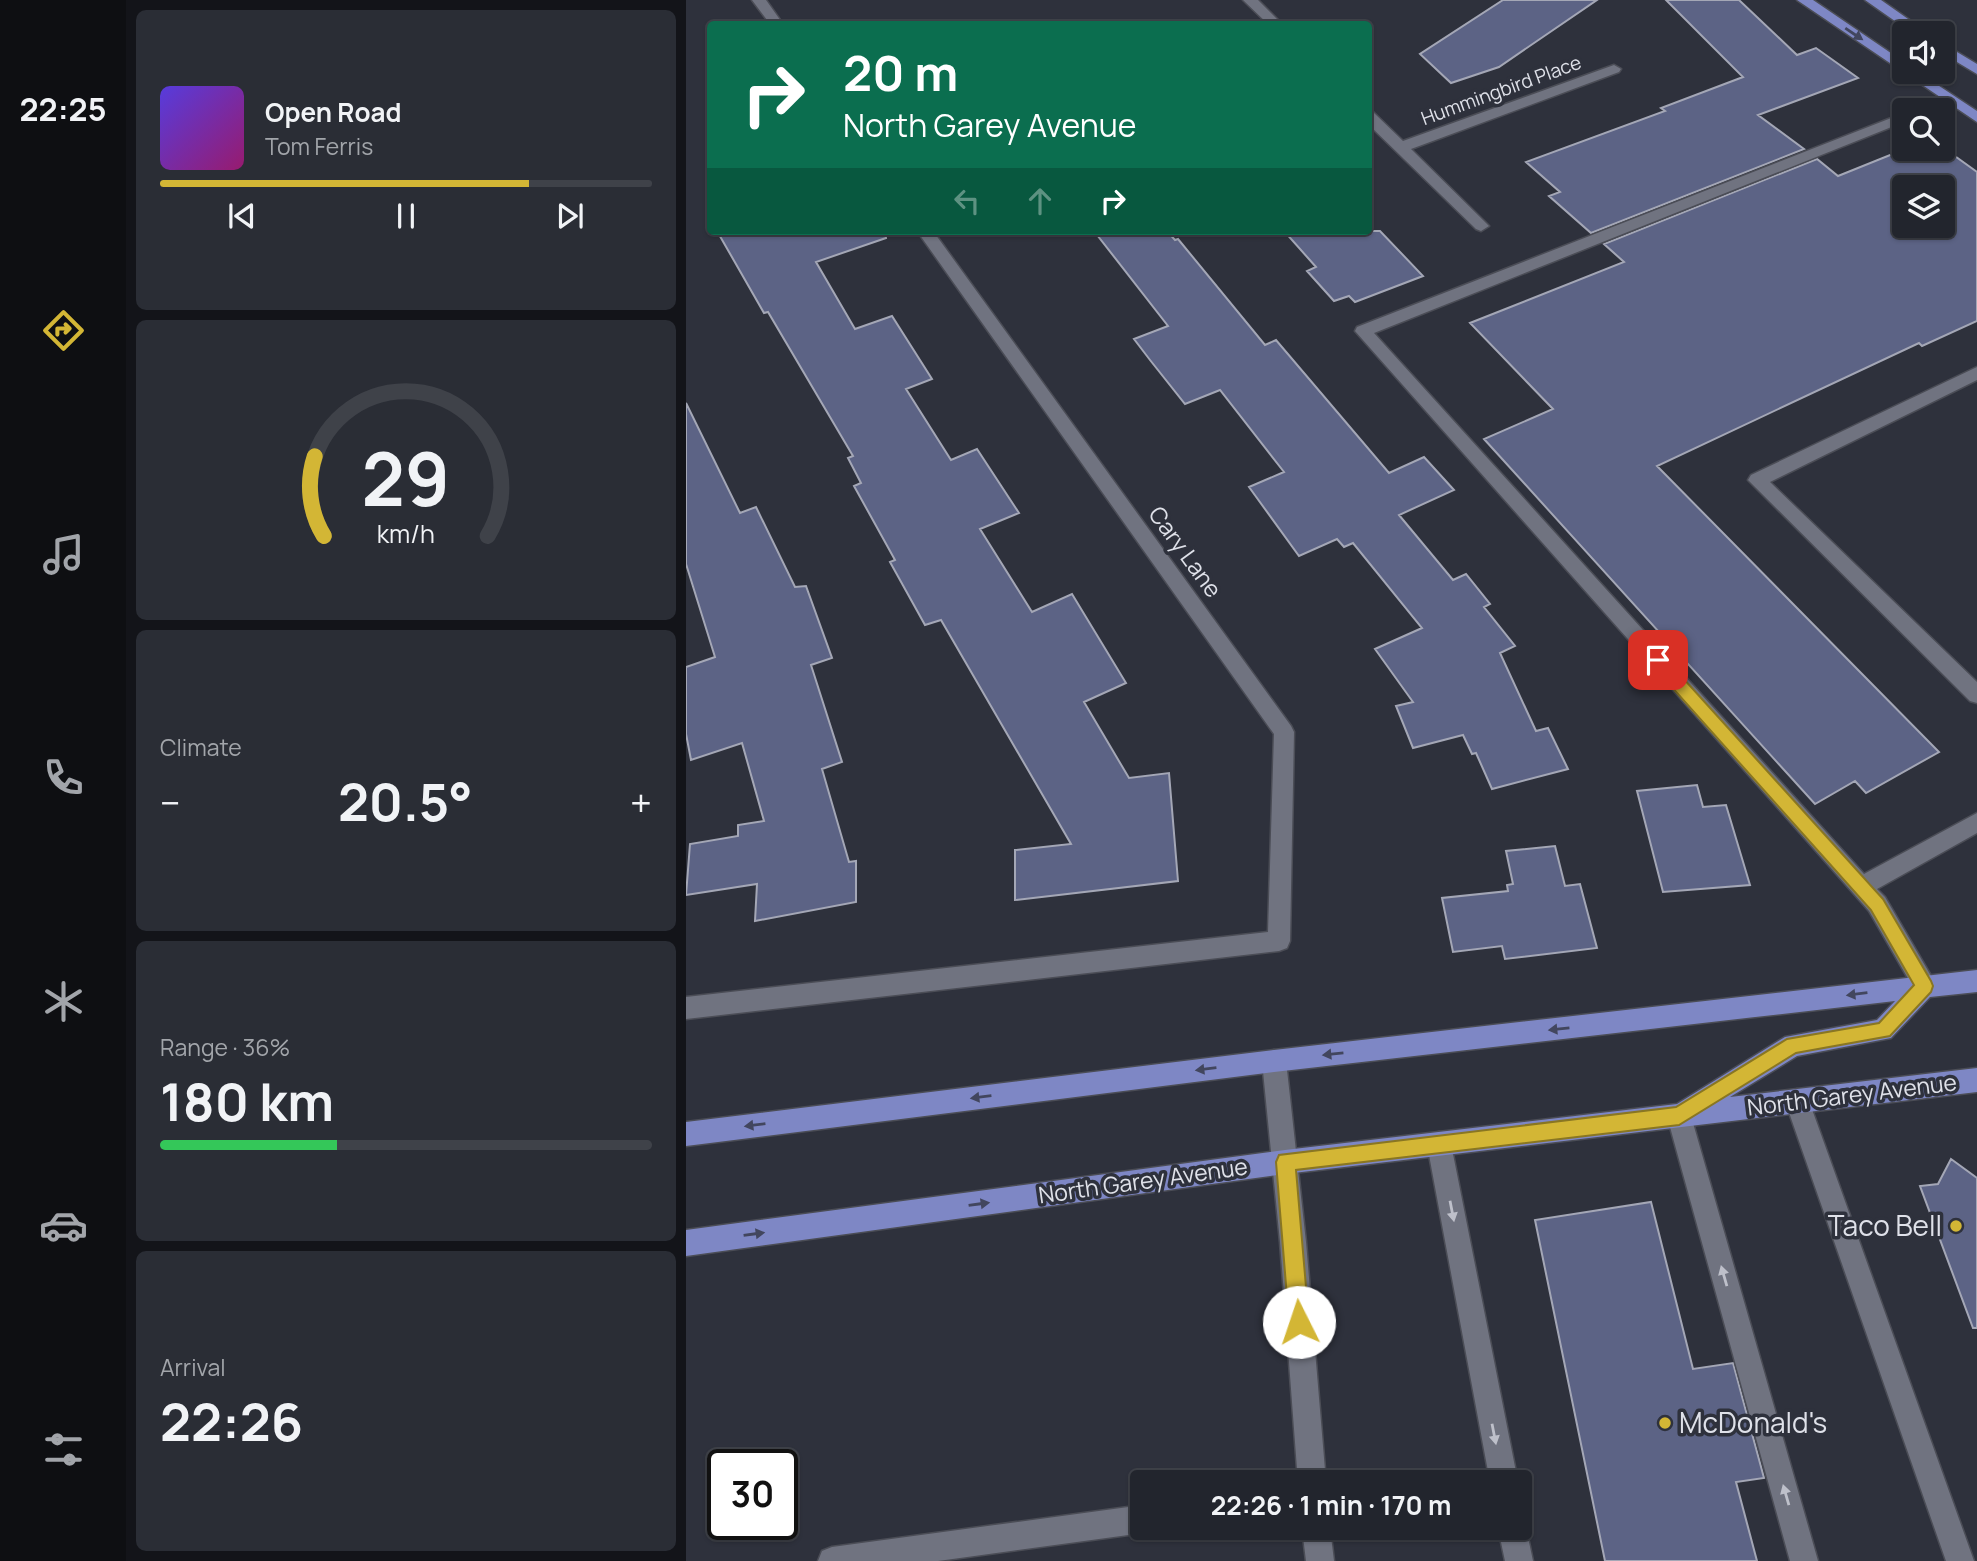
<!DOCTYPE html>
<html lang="en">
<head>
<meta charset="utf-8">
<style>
  :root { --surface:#22252d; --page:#2a2d35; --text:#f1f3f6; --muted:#a2a5aa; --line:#3f4249; --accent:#d3b635 }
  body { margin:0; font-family:Manrope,sans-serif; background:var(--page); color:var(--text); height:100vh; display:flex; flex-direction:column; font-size:26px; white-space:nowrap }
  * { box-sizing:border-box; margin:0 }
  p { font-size:23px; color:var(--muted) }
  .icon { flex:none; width:38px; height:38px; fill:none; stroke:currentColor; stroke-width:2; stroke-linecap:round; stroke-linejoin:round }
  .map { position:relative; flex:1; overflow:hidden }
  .panel { display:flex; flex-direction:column; gap:10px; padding:10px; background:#131419; width:560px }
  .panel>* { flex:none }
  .banner { position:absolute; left:21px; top:21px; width:665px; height:214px; border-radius:7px; box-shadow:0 2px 5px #0004,0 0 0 2px var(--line); background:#0b6e4f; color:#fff; overflow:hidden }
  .fabs { position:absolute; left:1206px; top:21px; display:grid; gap:14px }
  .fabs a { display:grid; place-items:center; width:63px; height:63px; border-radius:7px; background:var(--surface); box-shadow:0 2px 5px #0004,0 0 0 2px var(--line); font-size:35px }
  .speed { position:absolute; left:21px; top:1449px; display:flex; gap:14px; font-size:35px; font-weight:700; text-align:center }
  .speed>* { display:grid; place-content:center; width:91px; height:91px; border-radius:50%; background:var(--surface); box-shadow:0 2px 5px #0004,0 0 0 2px var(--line); line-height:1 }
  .speed .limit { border:4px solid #111; border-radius:10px; background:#fff; color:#111 }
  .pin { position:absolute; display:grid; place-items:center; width:60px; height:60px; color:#fff; margin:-30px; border-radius:14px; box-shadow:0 4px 10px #0006 }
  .me { position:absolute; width:77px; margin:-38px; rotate:356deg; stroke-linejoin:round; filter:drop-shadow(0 0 5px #0008) }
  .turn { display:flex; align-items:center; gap:24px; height:147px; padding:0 21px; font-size:32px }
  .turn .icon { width:91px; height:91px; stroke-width:2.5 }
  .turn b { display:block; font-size:49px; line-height:60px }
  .lanes { display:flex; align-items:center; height:66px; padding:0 21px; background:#0003; justify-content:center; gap:35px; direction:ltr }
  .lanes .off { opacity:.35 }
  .big { font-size:52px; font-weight:700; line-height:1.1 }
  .panel .tile { flex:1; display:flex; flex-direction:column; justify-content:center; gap:10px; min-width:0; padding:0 24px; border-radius:10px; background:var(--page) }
  .panel .dial { align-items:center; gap:0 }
  .dial svg { height:182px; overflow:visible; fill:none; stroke:var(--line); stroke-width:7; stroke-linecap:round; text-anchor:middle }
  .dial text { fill:var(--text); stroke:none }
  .song { display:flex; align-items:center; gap:21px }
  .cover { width:84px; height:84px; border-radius:10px; background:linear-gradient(135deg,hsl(250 70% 55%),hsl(320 70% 35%)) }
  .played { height:7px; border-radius:4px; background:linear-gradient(90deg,var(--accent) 75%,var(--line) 75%) }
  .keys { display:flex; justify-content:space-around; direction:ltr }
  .heat { display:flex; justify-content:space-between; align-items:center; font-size:38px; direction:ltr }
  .charge { height:10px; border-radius:5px; background:linear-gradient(90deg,#34c759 36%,var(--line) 0) }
  .trip { position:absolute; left:444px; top:1470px; width:402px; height:70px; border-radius:7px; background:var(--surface); box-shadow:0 2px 5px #0004,0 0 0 2px var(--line); font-weight:700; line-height:70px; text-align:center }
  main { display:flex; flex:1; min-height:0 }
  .tab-bar { display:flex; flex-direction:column; width:126px; justify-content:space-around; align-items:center; background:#0e0f12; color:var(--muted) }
  .tab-bar .icon { width:49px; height:49px }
  .tab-bar .on { color:var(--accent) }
  .tab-bar b { font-size:32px; color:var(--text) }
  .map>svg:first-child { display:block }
  .building { fill:#5c6385; stroke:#a4a7b6; stroke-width:2; fill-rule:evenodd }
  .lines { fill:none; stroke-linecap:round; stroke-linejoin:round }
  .lane-casing { stroke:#4b4d56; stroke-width:3 }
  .street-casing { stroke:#4b4d56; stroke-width:3 }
  .primary-casing { stroke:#4b4d56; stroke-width:3 }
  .lane { fill:#707380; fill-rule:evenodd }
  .street { fill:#707380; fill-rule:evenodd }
  .primary { fill:#7e87c5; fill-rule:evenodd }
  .oneway { fill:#42465e }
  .oneway2 { fill:#bec0ca }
  .route { fill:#d3b635; stroke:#897622; stroke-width:2 }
  .poi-dot { fill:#d3b635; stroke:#2e313c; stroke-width:2.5 }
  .labels { text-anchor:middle; stroke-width:7; stroke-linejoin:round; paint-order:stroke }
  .far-street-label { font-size:19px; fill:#dfe1e9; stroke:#2e313c }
  .street-label { font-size:23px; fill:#dfe1e9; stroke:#2e313c }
  .near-poi-label { font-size:28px; fill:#dfe1e9; stroke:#2e313c; text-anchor:end }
</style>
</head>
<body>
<main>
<nav class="tab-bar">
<b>22:25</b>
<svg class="icon on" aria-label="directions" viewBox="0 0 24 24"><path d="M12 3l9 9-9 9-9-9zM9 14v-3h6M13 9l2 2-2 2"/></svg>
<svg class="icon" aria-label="music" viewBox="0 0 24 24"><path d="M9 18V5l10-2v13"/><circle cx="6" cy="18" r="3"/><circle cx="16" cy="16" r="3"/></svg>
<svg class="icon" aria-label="phone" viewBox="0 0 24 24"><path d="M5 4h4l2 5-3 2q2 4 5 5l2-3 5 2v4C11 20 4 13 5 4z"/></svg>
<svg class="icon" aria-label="climate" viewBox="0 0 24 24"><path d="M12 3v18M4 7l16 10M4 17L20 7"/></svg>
<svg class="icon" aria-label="car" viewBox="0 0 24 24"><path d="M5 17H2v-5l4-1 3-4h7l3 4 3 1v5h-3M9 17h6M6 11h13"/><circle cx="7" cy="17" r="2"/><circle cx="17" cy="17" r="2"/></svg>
<svg class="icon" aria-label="filters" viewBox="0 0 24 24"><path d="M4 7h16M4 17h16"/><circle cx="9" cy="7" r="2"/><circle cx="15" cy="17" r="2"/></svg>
</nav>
<section class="panel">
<div class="tile">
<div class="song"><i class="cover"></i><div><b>Open Road</b><p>Tom Ferris</p></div></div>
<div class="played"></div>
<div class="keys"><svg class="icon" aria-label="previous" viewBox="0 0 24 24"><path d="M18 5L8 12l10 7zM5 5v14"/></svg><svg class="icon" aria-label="pause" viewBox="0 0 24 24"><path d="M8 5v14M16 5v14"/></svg><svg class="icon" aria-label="next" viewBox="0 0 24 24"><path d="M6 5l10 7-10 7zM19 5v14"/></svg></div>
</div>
<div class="tile dial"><svg viewBox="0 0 100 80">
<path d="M14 69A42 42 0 1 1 86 69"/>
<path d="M14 69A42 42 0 0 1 10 34" stroke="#d3b635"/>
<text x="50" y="56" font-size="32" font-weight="700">29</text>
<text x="50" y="72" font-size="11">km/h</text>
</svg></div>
<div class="tile"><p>Climate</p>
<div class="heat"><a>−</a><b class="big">20.5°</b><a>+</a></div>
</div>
<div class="tile"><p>Range · 36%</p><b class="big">180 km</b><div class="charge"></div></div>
<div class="tile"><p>Arrival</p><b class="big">22:26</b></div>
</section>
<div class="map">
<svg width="1291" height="1561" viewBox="0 0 1291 1561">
  <rect width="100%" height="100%" fill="#2e313c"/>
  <path class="building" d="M817 0H911L813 67 765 83 734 54Z
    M980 0H1053L1111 55 1130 48 1172 78 1072 115 1118 149 905 233 863 196 874 192 840 162 979 111 975 108 1057 77Z
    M1219 149H1259L1291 172V321L1236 346 1233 343 971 466 1253 752 1180 793 1169 781 1129 804 798 439 867 409 784 323 938 262 918 244 1131 159 1152 176ZM1218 187H1256V226H1218Z
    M31 231H199L200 238 130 262 169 329 206 316 246 379 220 389 265 460 291 449 333 513 294 529 346 612 386 594 440 683 398 702 443 778 483 773 492 881 329 900V850L385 844 255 620 239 625 204 562 209 560 168 486 175 483 162 458 167 456 82 312 78 313Z
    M408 231H481L489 240 492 239 579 345 590 340 703 473 738 457 768 490 713 515 767 580 780 574 804 604 798 607 829 646 814 653 850 731 862 728 882 769 806 789 790 753 786 754 777 735 727 748 710 706 727 702 689 649 736 628 667 543 658 547 651 539 613 556 563 487 598 472 534 390 499 404 464 360 448 339 482 326Z
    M598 231H694L737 276 669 302 663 296 648 301 621 271 630 267Z
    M0 403 54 513 70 507 109 587 120 586 146 658 125 665 156 762 136 769 163 862 170 861V902L69 921 71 884 0 895 4 844 52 836V825L78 821 56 743 5 760 0 734V667L29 657 0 564Z
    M1011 785 1017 807 1040 805 1064 885 977 892 951 791Z
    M869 846 879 886 894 884 911 948 819 959 816 946 767 952 756 898 822 891 821 885 827 884 820 851Z
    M1265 1159 1291 1178V1328H1287L1234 1186 1252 1184Z
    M965 1202 1007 1369 1047 1363 1078 1478 1050 1482 1071 1561H919L849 1220Z"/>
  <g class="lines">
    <g class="lane-casing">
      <path id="lane" d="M1264 96 1271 100C1259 110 1244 111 1229 110Z
        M1218 113V122L688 333 1178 874 1291 813V833L1191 889 1199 897 1251 986 1247 994 1239 997 1231 994 1183 911 669 331 671 327Z
        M1291 367V380L1084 482 1291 682V703L1284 701 1062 480 1065 475Z
        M1111 1089 1120 1093 1123 1101 1288 1561H1260L1099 1101 1102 1093Z
        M993 1104 1002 1108 1005 1116 1132 1561H1104L981 1116 984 1108Z
        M753 1132 762 1135 765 1144 832 1482H804L741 1144 744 1135Z
        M457 1505V1528H468L457 1533 252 1561H132L136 1551 146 1547Z
        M835 1517 840 1528 847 1561H819L812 1528H835Z"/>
    </g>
    <g class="street-casing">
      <path id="street" d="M66 0H80L97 24H84Z
        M557 0H572L596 24H582Z
        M928 65 935 69 933 72 725 149 800 223 803 226 795 231 790 229 682 124V111L687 112 717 141Z
        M231 231H247L605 726 608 732 604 941 601 948 593 951 0 1019V997L582 932 588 734Z
        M588 1050 596 1053 600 1061 620 1242 640 1482H612L594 1242 576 1061 580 1053Z
        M616 1528H644L648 1561H620Z"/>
    </g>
    <g class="primary-casing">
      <path id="primary" d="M1111 0H1127L1218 62V72H1232L1291 111V122Z
        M1179 0H1195L1242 33H1226Z
        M1256 43 1291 64V74L1256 53Z
        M1291 970V992L1244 997 1205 1038 1111 1056 1044 1097 1291 1068V1092L599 1174 0 1256V1230L599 1150 991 1104 1099 1037 1191 1020 1209 1001 588 1072 0 1146V1122L588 1050Z"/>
    </g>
    <use href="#lane" class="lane"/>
    <use href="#street" class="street"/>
    <use href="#primary" class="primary"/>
  </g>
  <defs><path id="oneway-solid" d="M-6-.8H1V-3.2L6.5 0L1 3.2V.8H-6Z" transform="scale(1.75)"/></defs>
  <g class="oneway">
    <use href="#oneway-solid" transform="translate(1168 34) rotate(34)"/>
    <use href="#oneway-solid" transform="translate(1171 994) rotate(173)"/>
    <use href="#oneway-solid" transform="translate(873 1029) rotate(174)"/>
    <use href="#oneway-solid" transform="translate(647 1054) rotate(174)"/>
    <use href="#oneway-solid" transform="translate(520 1069) rotate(173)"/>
    <use href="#oneway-solid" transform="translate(295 1097) rotate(173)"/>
    <use href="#oneway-solid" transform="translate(69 1125) rotate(173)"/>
    <use href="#oneway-solid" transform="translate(293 1204) rotate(-8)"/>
    <use href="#oneway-solid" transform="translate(68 1234) rotate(-8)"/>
  </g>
  <g class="oneway2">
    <use href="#oneway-solid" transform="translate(766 1211) rotate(79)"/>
    <use href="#oneway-solid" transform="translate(1038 1276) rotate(-106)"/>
    <use href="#oneway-solid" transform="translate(808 1434) rotate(79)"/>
    <use href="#oneway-solid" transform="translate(1100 1495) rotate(-106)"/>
  </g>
  <path class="route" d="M972 654 977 656 1197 899 1245 981 1247 986 1245 992 1204 1036 1110 1053 993 1125 610 1170 623 1322 620 1329 613 1332 606 1329 603 1322 590 1162 593 1155 990 1107 1101 1039 1193 1023 1228 985 1185 910 966 665 964 660Z"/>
  <g class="poi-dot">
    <circle cx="1270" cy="1226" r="7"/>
    <circle cx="979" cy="1423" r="7"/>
  </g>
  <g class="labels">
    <g class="far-street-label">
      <text transform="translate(815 90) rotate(-20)" y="7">Hummingbird Place</text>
    </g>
    <g class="street-label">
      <text transform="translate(499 552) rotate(54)" y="8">Cary Lane</text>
      <text transform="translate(1166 1095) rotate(-7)" y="8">North Garey Avenue</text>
      <text transform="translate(457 1181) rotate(-8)" y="8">North Garey Avenue</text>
    </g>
    <g class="near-poi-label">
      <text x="1256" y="1236">Taco Bell</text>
      <text x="993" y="1433" text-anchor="start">McDonald's</text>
    </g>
  </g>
</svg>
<div class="fabs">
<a><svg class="icon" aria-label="sound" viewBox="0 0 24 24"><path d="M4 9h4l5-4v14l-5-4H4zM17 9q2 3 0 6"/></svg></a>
<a><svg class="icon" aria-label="search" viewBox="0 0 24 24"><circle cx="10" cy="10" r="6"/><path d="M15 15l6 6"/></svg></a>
<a><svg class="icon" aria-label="layers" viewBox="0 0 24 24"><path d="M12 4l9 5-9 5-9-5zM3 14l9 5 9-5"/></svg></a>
</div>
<div class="speed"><div class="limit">30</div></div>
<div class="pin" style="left:972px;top:660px;background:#d93025"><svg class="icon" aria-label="arrive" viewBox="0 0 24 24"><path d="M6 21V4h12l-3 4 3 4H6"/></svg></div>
<svg class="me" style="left:613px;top:1322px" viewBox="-20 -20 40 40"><circle r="19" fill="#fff"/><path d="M0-13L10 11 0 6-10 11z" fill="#d3b635"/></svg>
<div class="trip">22:26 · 1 min · 170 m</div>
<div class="banner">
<div class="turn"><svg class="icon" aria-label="right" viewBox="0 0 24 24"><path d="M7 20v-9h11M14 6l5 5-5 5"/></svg><div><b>20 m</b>North Garey Avenue</div></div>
<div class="lanes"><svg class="icon off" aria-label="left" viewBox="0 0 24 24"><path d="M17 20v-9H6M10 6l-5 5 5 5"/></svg><svg class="icon off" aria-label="ahead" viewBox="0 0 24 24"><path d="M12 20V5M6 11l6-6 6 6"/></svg><svg class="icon" aria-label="right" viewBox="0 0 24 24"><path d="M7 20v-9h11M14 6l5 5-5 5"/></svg></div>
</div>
</div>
</main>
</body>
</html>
